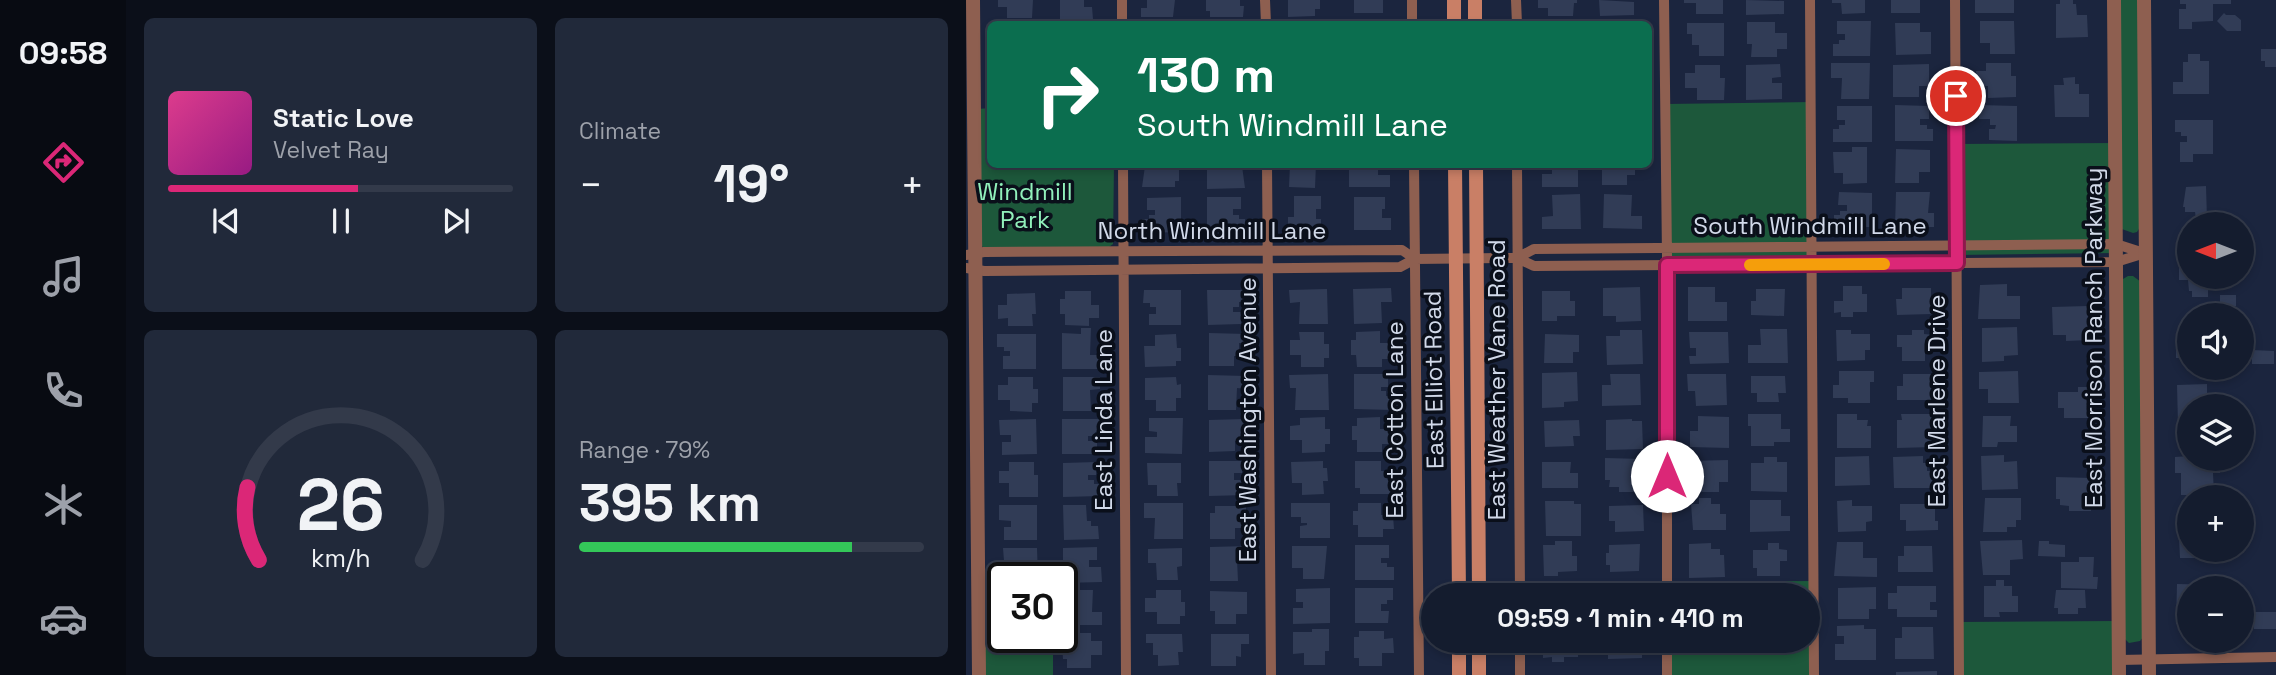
<!DOCTYPE html>
<html lang="en">
<head>
<meta charset="utf-8">
<style>
  :root { --surface:#141c2e; --page:#21293a; --text:#f1f3f6; --muted:#9da1aa; --line:#333a4a; --accent:#db2777 }
  body { margin:0; font-family:"Space Grotesk",sans-serif; background:var(--page); color:var(--text); height:100vh; display:flex; flex-direction:column; font-size:26px; white-space:nowrap }
  * { box-sizing:border-box; margin:0 }
  p { font-size:23px; color:var(--muted) }
  .icon { flex:none; width:38px; height:38px; fill:none; stroke:currentColor; stroke-width:2; stroke-linecap:round; stroke-linejoin:round }
  .map { position:relative; flex:1; overflow:hidden }
  .drawer { display:flex; flex-direction:column; gap:18px; padding:18px; background:#0b0f19; width:840px }
  .drawer>* { flex:none }
  .top-card { position:absolute; left:21px; top:21px; width:665px; height:147px; border-radius:10px; box-shadow:0 4px 10px #0003,0 0 0 2px var(--line); background:#0b6e4f; color:#fff; overflow:hidden }
  .needle { width:46px; rotate:270deg }
  .fabs { position:absolute; left:1211px; top:212px; display:grid; gap:14px }
  .fabs a { display:grid; place-items:center; width:77px; height:77px; border-radius:50%; background:var(--surface); box-shadow:0 4px 10px #0003,0 0 0 2px var(--line); font-size:35px }
  .speed { position:absolute; left:21px; top:562px; display:flex; gap:14px; font-size:35px; font-weight:700; text-align:center }
  .speed>* { display:grid; place-content:center; width:91px; height:91px; border-radius:50%; background:var(--surface); box-shadow:0 4px 10px #0003,0 0 0 2px var(--line); line-height:1 }
  .speed .limit { border:4px solid #111; border-radius:10px; background:#fff; color:#111 }
  .pin { position:absolute; display:grid; place-items:center; width:60px; height:60px; color:#fff; margin:-30px; border:4px solid #fff; border-radius:50%; box-shadow:0 2px 7px #0007 }
  .me { position:absolute; width:77px; margin:-38px; rotate:0deg; stroke-linejoin:round; filter:drop-shadow(0 0 5px #0008) }
  .turn { display:flex; align-items:center; gap:24px; height:147px; padding:0 35px; font-size:32px }
  .turn .icon { width:91px; height:91px; stroke-width:2.5 }
  .turn b { display:block; font-size:49px; line-height:60px }
  .big { font-size:52px; font-weight:700; line-height:1.1 }
  .drawer .card { flex:1; display:flex; flex-direction:column; justify-content:center; gap:10px; min-width:0; padding:0 24px; border-radius:10px; background:var(--page) }
  .drawer .dial { align-items:center; gap:0 }
  .dial svg { height:182px; overflow:visible; fill:none; stroke:var(--line); stroke-width:7; stroke-linecap:round; text-anchor:middle }
  .dial text { fill:var(--text); stroke:none }
  .song { display:flex; align-items:center; gap:21px }
  .cover { width:84px; height:84px; border-radius:10px; background:linear-gradient(135deg,hsl(330 70% 55%),hsl(310 70% 35%)) }
  .played { height:7px; border-radius:4px; background:linear-gradient(90deg,var(--accent) 55%,var(--line) 55%) }
  .keys { display:flex; justify-content:space-around; direction:ltr }
  .heat { display:flex; justify-content:space-between; align-items:center; font-size:38px; direction:ltr }
  .charge { height:10px; border-radius:5px; background:linear-gradient(90deg,#34c759 79%,var(--line) 0) }
  .drawer .tiles { flex:1; display:grid; gap:18px; grid-template-columns:repeat(2,1fr) }
  .trip { position:absolute; left:455px; top:583px; width:399px; height:70px; border-radius:35px; background:var(--surface); box-shadow:0 4px 10px #0003,0 0 0 2px var(--line); font-weight:700; line-height:70px; text-align:center }
  main { display:flex; flex:1; min-height:0 }
  .menu { display:flex; flex-direction:column; width:126px; justify-content:space-around; align-items:center; background:#080b12; color:var(--muted) }
  .menu .icon { width:49px; height:49px }
  .menu .on { color:var(--accent) }
  .menu b { font-size:32px; color:var(--text) }
  .map>svg:first-child { display:block }
  .green { fill:#1d583b }
  .building { fill:#313c56 }
  .lines { fill:none; stroke-linecap:round; stroke-linejoin:round }
  .minor { stroke:#8e5f50; stroke-width:10 }
  .tertiary { stroke:#8e5f50; stroke-width:14 }
  .secondary { stroke:#c97f66; stroke-width:14 }
  .route-casing { stroke:#8e194d; stroke-width:18 }
  .route { stroke:#db2777; stroke-width:12 }
  .slow { stroke:#f59e0b; stroke-width:12 }
  .labels { text-anchor:middle; stroke-width:7; stroke-linejoin:round; paint-order:stroke }
  .park-label { font-size:24px; fill:#91f0bb; stroke:#0a0f1a }
  .street-label { font-size:24px; fill:#d1d9e9; stroke:#0a0f1a }
</style>
</head>
<body>
<main>
<nav class="menu">
<b>09:58</b>
<svg class="icon on" aria-label="directions" viewBox="0 0 24 24"><path d="M12 3l9 9-9 9-9-9zM9 14v-3h6M13 9l2 2-2 2"/></svg>
<svg class="icon" aria-label="music" viewBox="0 0 24 24"><path d="M9 18V5l10-2v13"/><circle cx="6" cy="18" r="3"/><circle cx="16" cy="16" r="3"/></svg>
<svg class="icon" aria-label="phone" viewBox="0 0 24 24"><path d="M5 4h4l2 5-3 2q2 4 5 5l2-3 5 2v4C11 20 4 13 5 4z"/></svg>
<svg class="icon" aria-label="climate" viewBox="0 0 24 24"><path d="M12 3v18M4 7l16 10M4 17L20 7"/></svg>
<svg class="icon" aria-label="car" viewBox="0 0 24 24"><path d="M5 17H2v-5l4-1 3-4h7l3 4 3 1v5h-3M9 17h6M6 11h13"/><circle cx="7" cy="17" r="2"/><circle cx="17" cy="17" r="2"/></svg>
</nav>
<section class="drawer">
<div class="tiles">
<div class="card">
<div class="song"><i class="cover"></i><div><b>Static Love</b><p>Velvet Ray</p></div></div>
<div class="played"></div>
<div class="keys"><svg class="icon" aria-label="previous" viewBox="0 0 24 24"><path d="M18 5L8 12l10 7zM5 5v14"/></svg><svg class="icon" aria-label="pause" viewBox="0 0 24 24"><path d="M8 5v14M16 5v14"/></svg><svg class="icon" aria-label="next" viewBox="0 0 24 24"><path d="M6 5l10 7-10 7zM19 5v14"/></svg></div>
</div>
<div class="card"><p>Climate</p>
<div class="heat"><a>−</a><b class="big">19°</b><a>+</a></div>
</div>
<div class="card dial"><svg viewBox="0 0 100 80">
<path d="M14 69A42 42 0 1 1 86 69"/>
<path d="M14 69A42 42 0 0 1 9 37" stroke="#db2777"/>
<text x="50" y="56" font-size="32" font-weight="700">26</text>
<text x="50" y="72" font-size="11">km/h</text>
</svg></div>
<div class="card"><p>Range · 79%</p><b class="big">395 km</b><div class="charge"></div></div>
</div>
</section>
<div class="map">
<svg width="1310" height="675" viewBox="0 0 1310 675">
  <rect width="100%" height="100%" fill="#1b253e"/>
  <path class="green" d="M1152 0H1174L1176 224 1171 232 1167 233 1153 228Z
    M846 102 845 256 701 257 699 104Z
    M24 108V164L148 165 147 244 143 247 18 248 15 245 12 109Z
    M1149 143 1150 253 991 255 990 144Z
    M1162 276H1167L1175 282 1178 636 1174 641 1163 643 1156 636 1157 279Z
    M847 581 848 675H701V641L842 640V595H701V582Z
    M1153 621V675H993V622Z
    M37 633V637H87V675H13L14 634Z"/>
  <path class="building" d="M32 0H67L66 18H41V7H32Z
    M94 0H118V7H126L127 19H94Z
    M181 0H209L207 17H175V8H181Z
    M240 0H274V6H278L277 17H244V11H240Z
    M322 0H354V9H349V16L322 17Z
    M388 0H417V13H388Z
    M572 0H611V3H608L607 16H582V8H572Z
    M633 0 668 2V15L634 16Z
    M718 0H757V14H730V3H718Z
    M780 0 818 1V14L780 15Z
    M866 0H899V13L876 14 875 3H866Z
    M925 0H954V13H925Z
    M1009 0H1048V13H1009Z
    M1094 0H1107V4H1110L1111 15H1121L1122 37 1090 38V4H1094Z
    M1214 0H1265V4H1247V21L1226 22V29H1213V9H1220V4H1214Z
    M1258 13 1260 15H1269L1275 20V31H1261L1251 21Z
    M871 21H905L904 56H867V44H873V40H879V34H871Z
    M1014 21H1048L1049 54H1024V43H1014Z
    M781 22H809V33H821V49H811V57H785L786 44H781Z
    M721 23H758V56H733V45H726V34H721Z
    M929 23H954V32H965V54L930 55Z
    M1295 49H1310V67H1299V61H1295Z
    M1222 54H1234V61H1243V94H1207V82H1217V62H1222Z
    M865 63H904L903 99H875L876 78H865Z
    M1020 63H1045V76H1050V97L1022 98V86H1011L1010 71H1020Z
    M814 64 815 77 806 78V83H816V99L780 100V65Z
    M963 64V86H953V97H927V65Z
    M729 65H754V78H759L758 100H731V88H719V73H729Z
    M1109 77V84H1113V94H1123V117H1089L1088 85H1098L1097 78Z
    M929 105 963 106V119H954V125H961V129H967V141H929Z
    M1013 105 1051 106V141L1023 140V129H1029L1030 125H1024V119H1013Z
    M871 106H906V142H867V129H873V125H879V120H871Z
    M1209 120H1247V154H1227V162H1214V142H1221V136H1215V132H1209Z
    M886 147H901V183L877 184V173H868L867 152H886Z
    M930 149 964 150V172H953V183H929Z
    M188 164H209V167H213V181H209V187H176L179 166Z
    M246 164 276 166 279 188 241 189V169H246Z
    M324 164H350L349 188 323 187Z
    M383 164H412V175H424V187H383Z
    M575 164H612V187H576V174H586V167H575Z
    M636 164H669V175H661V185H636Z
    M1240 186 1241 219H1230L1229 212H1219V207H1217L1220 187Z
    M873 192 906 193V227H868V215H874V211H881V205H872Z
    M930 192H964L962 213H968V227H929Z
    M614 194 615 229H576V217L587 216 586 195Z
    M638 194 666 195 665 216H676V229L637 228Z
    M328 196H355V209H350V219H355V230H322V217H328Z
    M215 197V232L177 233 176 219H183V215H189V210H181V198Z
    M241 197H275V209H267V215H273V219H279V232H241Z
    M388 197H419V209H416V218H425V230H388Z
    M1213 258H1223V276H1254L1255 290H1242V297H1226V291H1223L1222 280H1213Z
    M1041 284V296H1054V319H1012L1014 285Z
    M877 286H896V294H901V312H887V317H875V312L868 313V301H877Z
    M674 287 675 321 650 322V316H637V288Z
    M722 287H749V302H761V321H722Z
    M425 288 426 302H415L416 323 388 324 387 289Z
    M936 288H965V314L931 315 930 299H936Z
    M361 289 362 324H333L334 302 324 303 323 290Z
    M790 289H819L818 316 785 315V301H790Z
    M178 290H215V325H183V314H190V307H184V303H177Z
    M241 290H279V302H273V307H267V312H275V324L242 325Z
    M99 291H125V305H133V318H123V326L99 325V314H94V299H99Z
    M576 291H604V301H609V316H591V321H576Z
    M69 293 70 314H66L67 326H42V318L32 319V305H41V294Z
    M1254 295H1270V306H1254Z
    M1121 306 1124 340 1100 341V335H1087L1086 307Z
    M1051 327 1052 355 1038 356V361L1016 362V328Z
    M115 328H125L124 355H135L134 369H96V333L115 334Z
    M794 329H821L822 363H782V345H795Z
    M654 330H676L677 364 641 365 640 336H654Z
    M870 330H885V334H904V350H899V360L871 361Z
    M946 330H958V334L968 335V348H959V361H936V347H931V335H946Z
    M414 331V343H426V359H416V367H391L390 355H385V340H390V332Z
    M333 332H358V344H363V358H358V367H335V355H324V340H334Z
    M723 332H762L763 363 724 364 723 356H730V348H724Z
    M243 333 280 334V343H273V356H268V366H243Z
    M31 334H70V369H37V356H44V351H38V347H31Z
    M210 334 211 348H215V361H210V366L179 367 178 346H189V335Z
    M579 334 613 335V352H607V363H578Z
    M1210 338H1223V358H1210Z
    M1286 350 1308 351V364H1286Z
    M873 371H908V382H904V403H882V398H867V385H873Z
    M1052 371 1053 403H1022V389H1013V372Z
    M611 372 612 401 598 402V407L576 408V373Z
    M362 374 363 410H329L330 388H324L323 375Z
    M388 374H422V387H415V391H420V396H427V410L388 409Z
    M644 374H674L675 405 636 406V385H645Z
    M721 374H760L761 405 730 406 729 391H722Z
    M937 374H966V400H931V386H937Z
    M242 375 280 376V389L271 388 270 410H242Z
    M785 376H819L820 393H812L813 402H791V393H785Z
    M42 377H67V389H72V403H66V412L44 411V400H32V385H42Z
    M97 377H134V389L124 390 125 411H97Z
    M210 377 211 385 215 384V398H210V411H190V400H179V378Z
    M1241 384V394H1258V406H1223V425H1212L1211 385Z
    M1112 387H1126L1127 418H1098V408H1092V392H1112Z
    M782 414H815V429H824V442H808V446H785V426H782Z
    M871 414H891V420H902L901 426H905V448H871Z
    M935 414H967L968 447 931 448V420H936Z
    M732 416 763 417V448L724 447V431H732Z
    M1017 416H1045L1044 426H1051V442H1032L1031 447H1016Z
    M359 417V429H364V444H359V452L336 453V440H324V426L334 425V418Z
    M414 417V429H426L427 444H416V452H391V440H386V426H391V418Z
    M183 418H217L216 454 179 453V437H191V432L183 431Z
    M70 419 71 454 36 455V442H45V435H34L33 420Z
    M96 419H135V432H129V436H122V441H131V454H96Z
    M279 419V440L269 441V451L243 452V420Z
    M666 419V421H676L677 449 640 450V420Z
    M613 420 614 436H607L608 446 579 447 578 421Z
    M1038 455V462L1051 461 1052 489 1016 490 1015 456Z
    M903 456 904 485 869 486V457Z
    M957 456V463H961V471H967V488H928L927 457Z
    M1223 456V458H1254V473H1247L1248 495H1215V473H1209V457Z
    M798 457H811V462H821V492L785 491V463H798Z
    M639 458 678 459 677 467H675L674 492H653V487H643L644 480H639Z
    M762 460V482H753V492H723L722 461Z
    M243 461H276V473H268V480H281V495L243 496Z
    M357 461V468H361L362 481H357L358 494 336 495V483H326L325 462Z
    M389 461H415V471H424L425 494H394V488H389Z
    M43 462H68V475H72V497H43V483H33V471H43Z
    M130 462V475H122V480H128V484H135V496L97 497V463Z
    M576 462H605L604 473H612V488H576Z
    M181 463H215V483H211L212 496H191V485H182Z
    M1090 477 1125 478V511H1103V506L1094 505V499H1090Z
    M733 498H745V504H754V514H760V530H727L725 504H733Z
    M1019 498H1055V520H1050V527H1041V532H1017Z
    M784 500H815V516H824V531L784 532Z
    M886 500V506H906V521L900 522V531L872 532 871 501Z
    M579 501H608V504H615V536H580Z
    M178 503H217V539H188L189 518H178Z
    M325 503H364V538H334V526L341 525V523H335V517H325Z
    M392 503H415V515H427L428 529H417V537H392V525H387V511H392Z
    M934 504H969V521H972V530L940 531V520H934Z
    M33 505H71V540H38V527H45V521L33 520Z
    M97 505H120L121 521H125V526H132L133 539 98 540Z
    M677 505 678 531 649 532V521H643V506Z
    M249 506H280V528H269V539H244V513H249Z
    M1212 519H1223V550H1259L1260 558H1214Z
    M1056 540 1057 559 1044 560V575H1017L1014 541Z
    M589 541H606V556H611V571L592 572V576H578L577 545H589Z
    M1073 541H1083V544L1099 545V557L1072 556Z
    M871 542H897V558H911V577L868 576Z
    M745 543V549H754V555H758L759 577 723 578V544Z
    M802 543H813V549L821 550V561H814V576H791V568H787V550H802Z
    M674 544 673 571 644 572V565H640V553H643V545Z
    M389 545H423V558H415V563H421V567H428V580H389Z
    M281 546V559H271L272 581H244V547Z
    M326 546H361L358 579H337V568H326Z
    M938 546H966L967 572H932V556H938Z
    M131 547V560H123V567H135L136 582 97 583V548Z
    M37 548H71L72 578H37V583H33V570H40L39 566H46L45 561H38Z
    M216 548V566L211 567 212 580H191L190 563H182V549Z
    M1113 557H1128L1127 577H1132L1131 589 1095 588V562H1113Z
    M1030 580H1038V586H1046V596H1052V612H1033L1034 617H1018V586H1030Z
    M1211 584 1257 585V588H1223V624H1210Z
    M931 586H970V602H964V610H971V617H931V609H922V593H931Z
    M910 587V609H903V619H872V588Z
    M364 588V623L327 624V608H337V602H330V589Z
    M389 588H427V600H421V604H415V611H423L422 623H389Z
    M98 590H127L126 612H136V625H98Z
    M190 590H215V602H219V616H214V624H191V612H179V598H190Z
    M1090 590H1119L1120 608H1112V614H1092V608H1088Z
    M244 591 281 592V614H270V624H249V611H244Z
    M580 591H614V595H580Z
    M1287 612H1310V629H1288Z
    M898 625V629H910V660H869V644H878V636H871V626Z
    M936 627H967L968 659H929V638H936Z
    M346 629H363V651H359V665H338V653L327 654V632H346Z
    M393 631H418V639L427 638 428 653H416V666H393V658H388V637H393Z
    M101 633H125V641H136V655H125V668H101V659H97L96 645H101Z
    M180 634H216L217 652H212L213 665 192 666V655H187V643H180Z
    M245 634H283V644H275V657L270 656V666H245Z
    M585 640H612V657H598V662H586V657L577 658V646H585Z
    M647 640H676V658L642 659V643H647Z
    M971 671V675H930V672Z"/>
  <g class="lines">
    <path class="minor" d="M156 0V24
      M299 0 300 24
      M446 0V24
      M550 0 551 24
      M698 0 701 257V595
      M844 0 848 675
      M989 0 993 675
      M157 164 160 675
      M301 164 305 675
      M448 164 453 675
      M551 164 554 595
      M0 255 18 252 436 250 449 259
      M551 258 568 249 1150 244 1178 253
      M0 268 18 271 434 267 449 259 536 258H551L568 266 1150 262 1179 253
      M554 640V675
      M701 640V675
      M1153 660 1310 657"/>
    <path class="tertiary" d="M7 0 13 675
      M1148 0 1153 675
      M1178 0 1183 675"/>
    <path class="secondary" d="M488 0V24
      M509 0V24
      M489 164 493 595
      M510 164 513 595
      M493 640V675
      M513 640V675"/>
  </g>
  <g class="lines">
    <g class="route-casing">
      <path id="route" d="M701 476V265L991 263 990 96"/>
    </g>
    <use href="#route" class="route"/>
    <path class="slow" d="M784 265 918 264"/>
  </g>
  <g class="labels">
    <g class="park-label">
      <text x="59" y="200">Windmill<tspan x="59" dy="28">Park</tspan></text>
    </g>
    <g class="street-label">
      <text x="844" y="234">South Windmill Lane</text>
      <text x="246" y="239">North Windmill Lane</text>
      <text transform="translate(1128 338) rotate(-90)" y="8">East Morrison Ranch Parkway</text>
      <text transform="translate(468 380) rotate(-91)" y="8">East Elliot Road</text>
      <text transform="translate(531 380) rotate(-90)" y="8">East Weather Vane Road</text>
      <text transform="translate(971 401) rotate(-90)" y="8">East Marlene Drive</text>
      <text transform="translate(138 420) rotate(-90)" y="8">East Linda Lane</text>
      <text transform="translate(282 420) rotate(-90)" y="8">East Washington Avenue</text>
      <text transform="translate(429 420) rotate(-90)" y="8">East Cotton Lane</text>
    </g>
  </g>
</svg>
<div class="fabs">
<a><svg class="needle" viewBox="-14 -14 28 28"><path d="M0-13l5 13h-10z" fill="#e53935"/><path d="M0 13l5-13h-10z" fill="#9da1aa"/></svg></a>
<a><svg class="icon" aria-label="sound" viewBox="0 0 24 24"><path d="M4 9h4l5-4v14l-5-4H4zM17 9q2 3 0 6"/></svg></a>
<a><svg class="icon" aria-label="layers" viewBox="0 0 24 24"><path d="M12 4l9 5-9 5-9-5zM3 14l9 5 9-5"/></svg></a>
<a>+</a>
<a>−</a>
</div>
<div class="speed"><div class="limit">30</div></div>
<div class="pin" style="left:990px;top:96px;background:#d93025"><svg class="icon" aria-label="arrive" viewBox="0 0 24 24"><path d="M6 21V4h12l-3 4 3 4H6"/></svg></div>
<svg class="me" style="left:701px;top:476px" viewBox="-20 -20 40 40"><circle r="19" fill="#fff"/><path d="M0-13L10 11 0 6-10 11z" fill="#db2777"/></svg>
<div class="trip">09:59 · 1 min · 410 m</div>
<div class="top-card">
<div class="turn"><svg class="icon" aria-label="right" viewBox="0 0 24 24"><path d="M7 20v-9h11M14 6l5 5-5 5"/></svg><div><b>130 m</b>South Windmill Lane</div></div>
</div>
</div>
</main>
</body>
</html>
